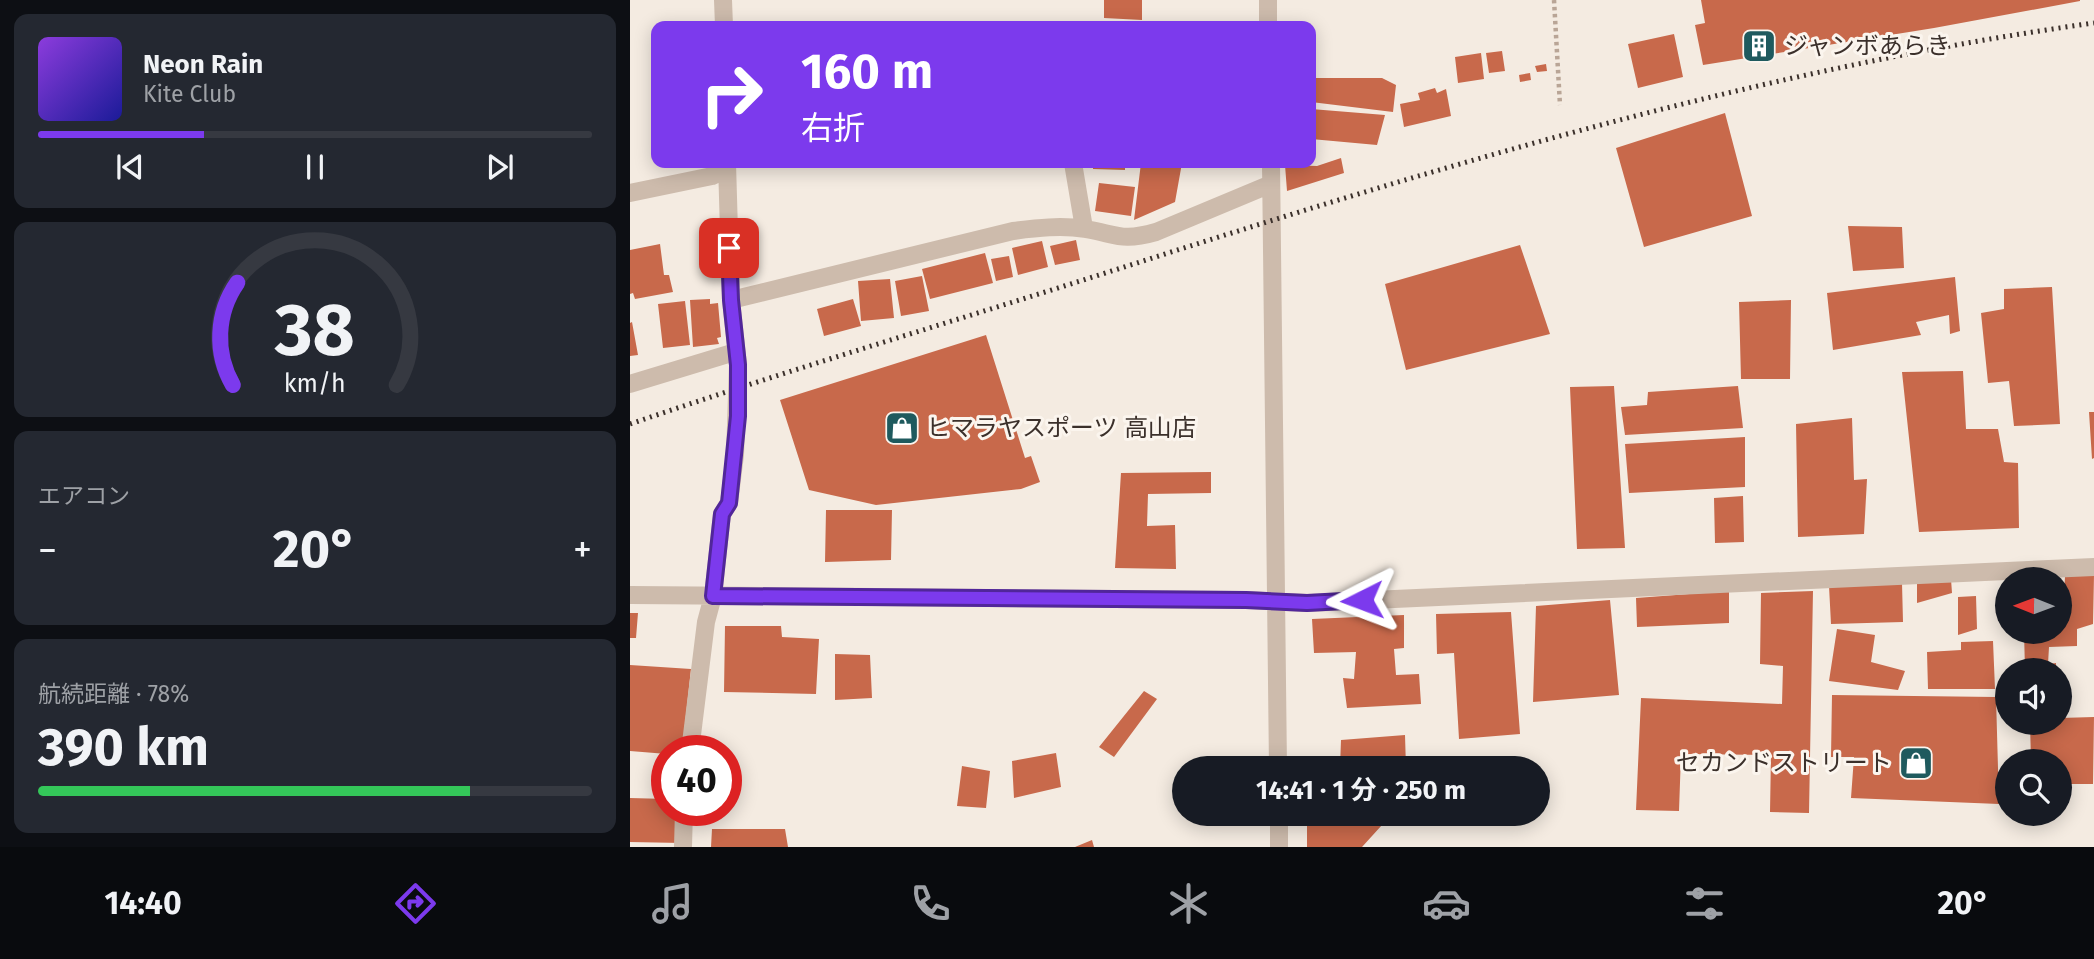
<!DOCTYPE html>
<html lang="ja">
<head>
<meta charset="utf-8">
<style>
  :root { --surface:#171b24; --page:#242831; --text:#f1f3f6; --muted:#9ea1a6; --line:#363941; --accent:#7c3aed }
  body { margin:0; font-family:"Fira Sans","Noto Sans JP",sans-serif; background:var(--page); color:var(--text); height:100vh; display:flex; flex-direction:column; font-size:26px; white-space:nowrap }
  * { box-sizing:border-box; margin:0 }
  p { font-size:23px; color:var(--muted) }
  .icon { flex:none; width:38px; height:38px; fill:none; stroke:currentColor; stroke-width:2; stroke-linecap:round; stroke-linejoin:round }
  .map { position:relative; flex:1; overflow:hidden }
  .drawer { display:flex; flex-direction:column; gap:14px; padding:14px; background:#0d0f14; width:630px }
  .drawer>* { flex:none }
  .guide { position:absolute; left:21px; top:21px; width:665px; height:147px; border-radius:14px; box-shadow:0 4px 18px #0003; background:#7c3aed; color:#fff; overflow:hidden }
  .needle { width:46px; rotate:271deg }
  .controls { position:absolute; left:1365px; top:567px; display:grid; gap:14px }
  .controls a { display:grid; place-items:center; width:77px; height:77px; border-radius:50%; background:var(--surface); box-shadow:0 4px 18px #0003; font-size:35px }
  .speed { position:absolute; left:21px; top:735px; display:flex; gap:14px; font-size:35px; font-weight:700; text-align:center }
  .speed>* { display:grid; place-content:center; width:91px; height:91px; border-radius:50%; background:var(--surface); box-shadow:0 4px 18px #0003; line-height:1 }
  .speed .limit { border:10px solid #d22; background:#fff; color:#111 }
  .pin { position:absolute; display:grid; place-items:center; width:60px; height:60px; color:#fff; margin:-30px; border-radius:14px; box-shadow:0 4px 10px #0006 }
  .me { position:absolute; width:77px; margin:-38px; rotate:267deg; stroke-linejoin:round; filter:drop-shadow(0 0 5px #0008) }
  .turn { display:flex; align-items:center; gap:24px; height:147px; padding:0 35px; font-size:32px }
  .turn .icon { width:91px; height:91px; stroke-width:2.5 }
  .turn b { display:block; font-size:49px; line-height:60px }
  .big { font-size:52px; font-weight:700; line-height:1.1 }
  .drawer .card { flex:1; display:flex; flex-direction:column; justify-content:center; gap:10px; min-width:0; padding:0 24px; border-radius:14px; background:var(--page) }
  .drawer .dial { align-items:center; gap:0 }
  .dial svg { height:182px; overflow:visible; fill:none; stroke:var(--line); stroke-width:7; stroke-linecap:round; text-anchor:middle }
  .dial text { fill:var(--text); stroke:none }
  .song { display:flex; align-items:center; gap:21px }
  .cover { width:84px; height:84px; border-radius:10px; background:linear-gradient(135deg,hsl(270 70% 55%),hsl(240 70% 35%)) }
  .played { height:7px; border-radius:4px; background:linear-gradient(90deg,var(--accent) 30%,var(--line) 30%) }
  .keys { display:flex; justify-content:space-around; direction:ltr }
  .heat { display:flex; justify-content:space-between; align-items:center; font-size:38px; direction:ltr }
  .charge { height:10px; border-radius:5px; background:linear-gradient(90deg,#34c759 78%,var(--line) 0) }
  .trip { position:absolute; left:542px; top:756px; width:378px; height:70px; border-radius:35px; background:var(--surface); box-shadow:0 4px 18px #0003; font-weight:700; line-height:70px; text-align:center }
  .tab-bar { display:flex; height:112px; justify-content:space-around; align-items:center; background:#090b0e; color:var(--muted) }
  .tab-bar .icon { width:49px; height:49px }
  .tab-bar .selected { color:var(--accent) }
  .tab-bar b { font-size:32px; color:var(--text) }
  main { display:flex; flex:1; min-height:0 }
  .map>svg:first-child { display:block }
  .building { fill:#c8694b }
  .lines { fill:none; stroke-linecap:round; stroke-linejoin:round }
  .path { stroke:#b9a596; stroke-width:4.5; stroke-dasharray:3.5 3.5; stroke-linecap:butt }
  .minor { stroke:#cdbbac; stroke-width:18 }
  .rail { stroke:#3b302b; stroke-width:5; stroke-dasharray:2 5; stroke-linecap:butt }
  .route-casing { stroke:#51269a; stroke-width:18 }
  .route { stroke:#7c3aed; stroke-width:12 }
  .labels { text-anchor:middle; stroke-width:6; stroke-linejoin:round; paint-order:stroke }
  .poi-label { font-size:24px; fill:#3b302b; stroke:#fbf5ee; text-anchor:start }
</style>
</head>
<body>
<main>
<section class="drawer">
<div class="card">
<div class="song"><i class="cover"></i><div><b>Neon Rain</b><p>Kite Club</p></div></div>
<div class="played"></div>
<div class="keys"><svg class="icon" aria-label="previous" viewBox="0 0 24 24"><path d="M18 5L8 12l10 7zM5 5v14"/></svg><svg class="icon" aria-label="pause" viewBox="0 0 24 24"><path d="M8 5v14M16 5v14"/></svg><svg class="icon" aria-label="next" viewBox="0 0 24 24"><path d="M6 5l10 7-10 7zM19 5v14"/></svg></div>
</div>
<div class="card dial"><svg viewBox="0 0 100 80">
<path d="M14 69A42 42 0 1 1 86 69"/>
<path d="M14 69A42 42 0 0 1 16 24" stroke="#7c3aed"/>
<text x="50" y="56" font-size="32" font-weight="700">38</text>
<text x="50" y="72" font-size="11">km/h</text>
</svg></div>
<div class="card"><p>エアコン</p>
<div class="heat"><a>−</a><b class="big">20°</b><a>+</a></div>
</div>
<div class="card"><p>航続距離 · 78%</p><b class="big">390 km</b><div class="charge"></div></div>
</section>
<div class="map">
<svg width="1464" height="847" viewBox="0 0 1464 847">
  <rect width="100%" height="100%" fill="#f4ebe1"/>
  <path class="building" d="M474 0H512V20L474 18Z
    M1071 0H1450V1L1304 28 1073 65 1065 25 1075 23Z
    M454 21 511 24 510 26H453Z
    M1044 34 1053 77 1008 88 998 44Z
    M872 51 875 71 859 73 856 53Z
    M851 53 854 79 828 83 825 57Z
    M916 64 917 71 907 72 905 66Z
    M900 73 901 80 890 82 889 75Z
    M681 78H752L766 85 763 112 681 102Z
    M805 88 807 93 816 89 821 116 774 127 770 104 790 100 788 93Z
    M681 109 755 115 747 145 681 139Z
    M1095 113 1122 216 1014 247 986 148Z
    M711 158 714 173 657 191 655 165 687 166Z
    M463 163H495V170L463 169Z
    M511 163H552L545 202 504 220Z
    M469 183 505 187 501 216 465 211Z
    M1218 226 1272 227 1274 268 1223 271Z
    M446 240 450 260 425 265 420 246Z
    M412 241 418 267 388 275 382 248Z
    M30 244 34 275H39L43 292 5 299 3 293 0 294V250Z
    M890 245 920 334 776 370 755 284Z
    M355 253 363 283 300 299 292 269Z
    M379 256 383 277 366 281 361 259Z
    M292 276 299 311 271 316 265 281Z
    M1325 277 1330 331 1320 334 1319 315 1286 322 1291 335 1203 350 1197 293Z
    M260 279 264 318 231 321 228 281Z
    M1422 287 1430 424 1384 426 1379 381 1358 383 1351 313 1374 309V289Z
    M80 299V304L88 303 91 337 87 338 89 344 63 347 60 300Z
    M223 299 231 326 194 336 187 309Z
    M1161 300 1160 379H1111L1109 302Z
    M55 301 60 345 33 348 28 304Z
    M2 322 8 355 0 356V323Z
    M356 335 395 458 401 456 410 482 391 489 246 505 179 490 150 400Z
    M1333 371 1336 429H1368L1374 462 1388 463 1389 528 1289 532 1272 372Z
    M984 386 995 548 947 549 940 387Z
    M1108 386 1113 428 995 435 991 407 1017 405 1018 392Z
    M1459 412H1464V458L1462 459Z
    M1222 418 1224 480 1237 479 1234 534 1168 537 1166 424Z
    M1115 437V487L999 493 995 444Z
    M581 472V493L518 494 517 526 545 525 546 569 485 568 491 473Z
    M1113 496 1114 542 1085 543 1084 498Z
    M196 510H262L261 560 195 562Z
    M1464 575 1463 624 1447 629V646L1419 647 1418 664 1426 663V670H1395L1394 632H1430V598H1434L1435 576Z
    M1321 579 1322 593 1287 603V581Z
    M1272 583 1273 622 1201 624 1199 586Z
    M1099 591V623L1007 627 1006 598Z
    M1183 591 1179 813 1140 812 1141 755 1051 754 1049 811 1006 810 1011 698 1152 704 1153 666 1130 664 1131 593Z
    M1346 596 1347 629 1328 635V597Z
    M980 600 989 695 903 702 906 606Z
    M881 612 890 734 829 739 824 653 807 654 806 614Z
    M0 613H8L6 638H0Z
    M774 615V648L764 649 766 675 789 674 791 704 717 708 713 678 724 679 726 652 684 653 682 619Z
    M95 626H151L152 637 189 639 186 694 94 692Z
    M1207 629 1245 635 1241 662 1275 671 1268 690 1199 681Z
    M1363 641 1365 689H1298L1297 652 1331 650V642Z
    M205 654 240 655 242 698 205 700Z
    M0 665 61 669 52 751H37V754L0 751Z
    M514 691 527 699 484 757 469 747Z
    M1202 695 1366 697 1369 804 1221 798 1224 757H1201Z
    M1464 717 1463 784H1430V761H1401L1400 723H1430V718Z
    M775 735 776 768H710L711 740Z
    M426 753 431 787 384 798 382 761Z
    M332 766 360 771 356 808 327 806Z
    M0 798 37 799V810H50L52 843 0 842Z
    M677 814H762L732 847H677Z
    M82 829H155L158 847H81Z
    M462 840 464 847H445Z"/>
  <g class="lines">
    <path class="path" d="M924 0 930 105"/>
    <path class="minor" d="M93 0 94 26
      M638 0V26
      M443 163 454 228
      M641 163 648 768
      M0 193 82 176 97 169
      M101 300 383 231C406 228 432 225 455 229 487 234 491 242 526 232L641 184
      M0 384 105 352
      M0 595 616 600 677 603 1464 567
      M60 751 76 622 83 596 92 514 99 503 105 455 108 365 101 300 97 163
      M649 814V847
      M53 847 54 810"/>
    <path class="rail" d="M0 424C161 369 325 321 488 269 807 167 1131 69 1464 23"/>
  </g>
  <g class="lines">
    <g class="route-casing">
      <path id="route" d="M99 248 101 300 108 365V416L99 503 92 514 83 596 616 600 677 603 732 600"/>
    </g>
    <use href="#route" class="route"/>
  </g>
  <defs>
    <g id="building-square" transform="scale(1.75)"><rect x="-9" y="-9" width="18" height="18" rx="4" fill="#1f5a5e" stroke="#fbf5ee"/><path d="M-4-6H4V6H1V3H-1V6H-4ZM-2.5-4.3h1.7v1.8h-1.7ZM.8-4.3h1.7v1.8H.8ZM-2.5-1h1.7V.8h-1.7ZM.8-1h1.7V.8H.8Z" fill="#fff"/></g>
    <g id="shop-square" transform="scale(1.75)"><rect x="-9" y="-9" width="18" height="18" rx="4" fill="#1f5a5e" stroke="#fbf5ee"/><path d="M-5-2.5h2.3a2.7 3.5 0 0 1 5.4 0H5L5.5 6h-11ZM-1.5-2.5h3a1.5 2.3 0 0 0-3 0Z" fill="#fff"/></g>
  </defs>
  <g fill-rule="evenodd">
    <use href="#building-square" x="1129" y="46"/>
    <use href="#shop-square" x="272" y="428"/>
    <use href="#shop-square" x="1286" y="763"/>
  </g>
  <g class="labels">
    <g class="poi-label">
      <text x="1154" y="54">ジャンボあらき</text>
      <text x="296" y="436">ヒマラヤスポーツ 高山店</text>
      <text x="1262" y="771" text-anchor="end">セカンドストリート</text>
    </g>
  </g>
</svg>
<div class="controls">
<a><svg class="needle" viewBox="-14 -14 28 28"><path d="M0-13l5 13h-10z" fill="#e53935"/><path d="M0 13l5-13h-10z" fill="#9ea1a6"/></svg></a>
<a><svg class="icon" aria-label="sound" viewBox="0 0 24 24"><path d="M4 9h4l5-4v14l-5-4H4zM17 9q2 3 0 6"/></svg></a>
<a><svg class="icon" aria-label="search" viewBox="0 0 24 24"><circle cx="10" cy="10" r="6"/><path d="M15 15l6 6"/></svg></a>
</div>
<div class="speed"><div class="limit">40</div></div>
<div class="pin" style="left:99px;top:248px;background:#d93025"><svg class="icon" aria-label="arrive" viewBox="0 0 24 24"><path d="M6 21V4h12l-3 4 3 4H6"/></svg></div>
<svg class="me" style="left:732px;top:600px" viewBox="-20 -20 40 40"><path d="M0-17L14 15 0 8-14 15z" fill="#7c3aed" stroke="#fff" stroke-width="4"/></svg>
<div class="trip">14:41 · 1 分 · 250 m</div>
<div class="guide">
<div class="turn"><svg class="icon" aria-label="right" viewBox="0 0 24 24"><path d="M7 20v-9h11M14 6l5 5-5 5"/></svg><div><b>160 m</b>右折</div></div>
</div>
</div>
</main>
<nav class="tab-bar">
<b>14:40</b>
<svg class="icon selected" aria-label="directions" viewBox="0 0 24 24"><path d="M12 3l9 9-9 9-9-9zM9 14v-3h6M13 9l2 2-2 2"/></svg>
<svg class="icon" aria-label="music" viewBox="0 0 24 24"><path d="M9 18V5l10-2v13"/><circle cx="6" cy="18" r="3"/><circle cx="16" cy="16" r="3"/></svg>
<svg class="icon" aria-label="phone" viewBox="0 0 24 24"><path d="M5 4h4l2 5-3 2q2 4 5 5l2-3 5 2v4C11 20 4 13 5 4z"/></svg>
<svg class="icon" aria-label="climate" viewBox="0 0 24 24"><path d="M12 3v18M4 7l16 10M4 17L20 7"/></svg>
<svg class="icon" aria-label="car" viewBox="0 0 24 24"><path d="M5 17H2v-5l4-1 3-4h7l3 4 3 1v5h-3M9 17h6M6 11h13"/><circle cx="7" cy="17" r="2"/><circle cx="17" cy="17" r="2"/></svg>
<svg class="icon" aria-label="filters" viewBox="0 0 24 24"><path d="M4 7h16M4 17h16"/><circle cx="9" cy="7" r="2"/><circle cx="15" cy="17" r="2"/></svg>
<b>20°</b>
</nav>
</body>
</html>
